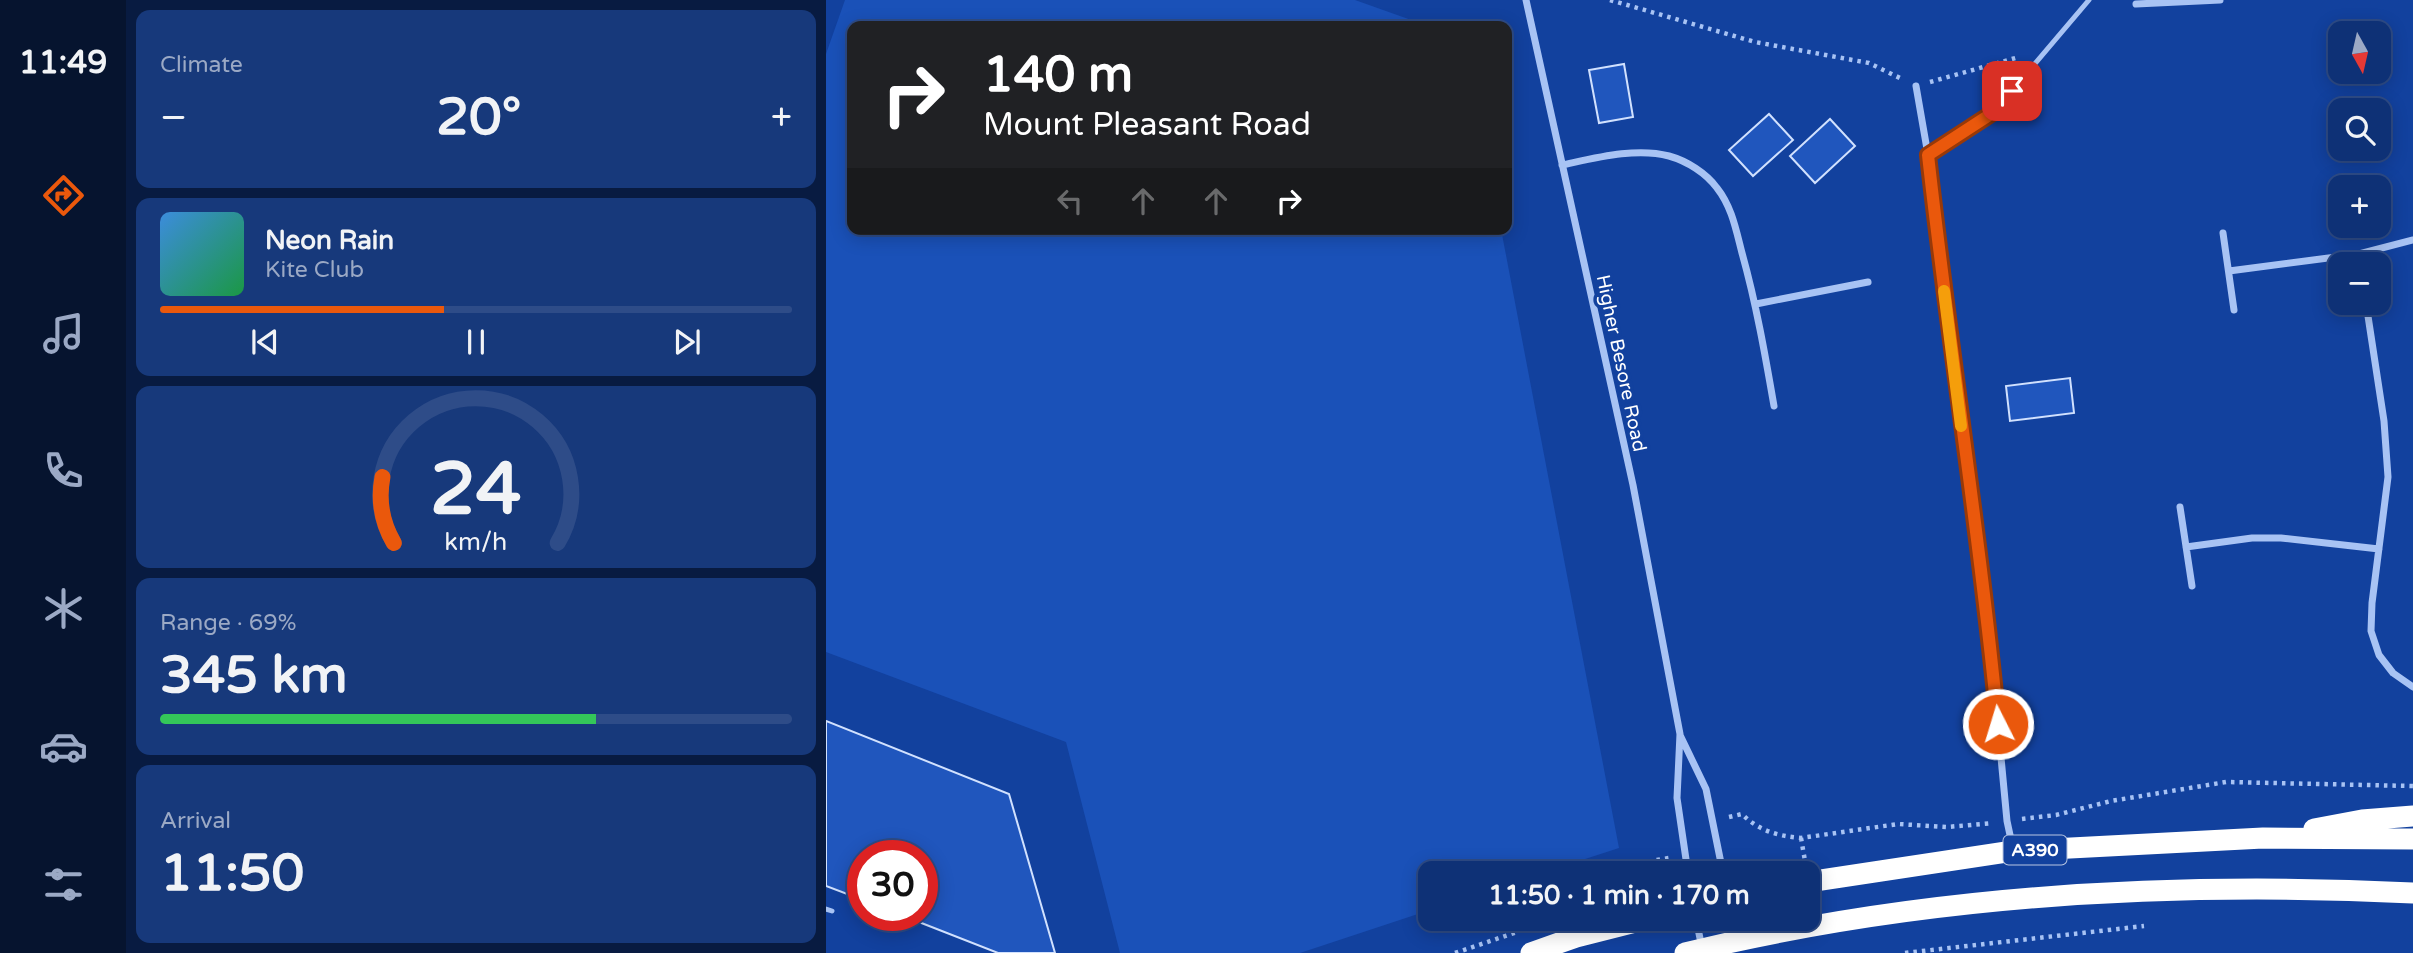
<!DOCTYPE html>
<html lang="en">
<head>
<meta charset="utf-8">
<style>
  :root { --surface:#0e3176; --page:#17397b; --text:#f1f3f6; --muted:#9ba9c5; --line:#2e4c88; --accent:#ea580c }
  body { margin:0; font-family:"Varela Round",sans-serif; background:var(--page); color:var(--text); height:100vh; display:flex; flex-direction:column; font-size:26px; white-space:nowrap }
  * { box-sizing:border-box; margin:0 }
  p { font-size:23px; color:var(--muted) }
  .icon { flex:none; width:38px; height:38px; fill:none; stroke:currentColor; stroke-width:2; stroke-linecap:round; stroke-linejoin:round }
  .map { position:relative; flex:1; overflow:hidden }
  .details { display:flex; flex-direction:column; gap:10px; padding:10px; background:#081b41; width:700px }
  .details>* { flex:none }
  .guide { position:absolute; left:21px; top:21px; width:665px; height:214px; border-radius:14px; box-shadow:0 4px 18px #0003,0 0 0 2px var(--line); background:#202124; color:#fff; overflow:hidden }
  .needle { width:46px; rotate:172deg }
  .tools { position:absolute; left:1502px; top:21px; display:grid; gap:14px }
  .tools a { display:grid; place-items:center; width:63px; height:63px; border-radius:14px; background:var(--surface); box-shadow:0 4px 18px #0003,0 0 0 2px var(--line); font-size:35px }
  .speed { position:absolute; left:21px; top:840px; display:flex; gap:14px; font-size:35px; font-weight:700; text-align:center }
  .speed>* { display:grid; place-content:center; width:91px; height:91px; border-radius:50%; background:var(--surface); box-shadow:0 4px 18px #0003,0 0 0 2px var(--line); line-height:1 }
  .speed .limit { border:10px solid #d22; background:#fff; color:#111 }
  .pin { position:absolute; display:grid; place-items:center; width:60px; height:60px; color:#fff; margin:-30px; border-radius:14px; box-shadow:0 4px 10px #0006 }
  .me { position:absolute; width:77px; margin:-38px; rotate:355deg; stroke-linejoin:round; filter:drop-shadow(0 0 5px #0008) }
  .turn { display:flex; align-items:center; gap:24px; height:147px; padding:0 21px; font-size:32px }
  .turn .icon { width:91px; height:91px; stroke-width:2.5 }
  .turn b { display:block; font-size:49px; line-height:60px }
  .lanes { display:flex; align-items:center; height:66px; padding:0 21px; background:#0003; justify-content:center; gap:35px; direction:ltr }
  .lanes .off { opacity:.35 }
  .big { font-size:52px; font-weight:700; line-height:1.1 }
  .details .widget { flex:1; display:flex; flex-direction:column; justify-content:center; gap:10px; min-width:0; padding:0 24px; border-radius:14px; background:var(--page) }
  .details .dial { align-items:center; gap:0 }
  .dial svg { height:182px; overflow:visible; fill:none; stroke:var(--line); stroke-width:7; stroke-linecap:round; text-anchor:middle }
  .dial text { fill:var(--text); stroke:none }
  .song { display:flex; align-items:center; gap:21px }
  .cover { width:84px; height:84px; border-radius:10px; background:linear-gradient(135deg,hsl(210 70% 55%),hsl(140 70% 35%)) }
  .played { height:7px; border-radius:4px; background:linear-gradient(90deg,var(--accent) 45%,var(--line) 45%) }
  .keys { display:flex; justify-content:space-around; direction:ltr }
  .heat { display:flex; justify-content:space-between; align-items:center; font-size:38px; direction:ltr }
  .charge { height:10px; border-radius:5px; background:linear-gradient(90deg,#34c759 69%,var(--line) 0) }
  .trip { position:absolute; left:592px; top:861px; width:402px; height:70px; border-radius:14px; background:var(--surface); box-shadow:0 4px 18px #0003,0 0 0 2px var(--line); font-weight:700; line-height:70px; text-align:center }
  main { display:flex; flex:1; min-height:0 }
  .menu { display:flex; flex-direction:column; width:126px; justify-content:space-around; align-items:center; background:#06142f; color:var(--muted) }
  .menu .icon { width:49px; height:49px }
  .menu .selected { color:var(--accent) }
  .menu b { font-size:32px; color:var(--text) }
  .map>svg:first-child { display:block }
  .green { fill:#1a51b8 }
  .building { fill:#2056bd; stroke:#d1e1fe; stroke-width:2 }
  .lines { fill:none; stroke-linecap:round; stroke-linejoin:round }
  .path { stroke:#a8c3f4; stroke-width:4.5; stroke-dasharray:3.5 5; stroke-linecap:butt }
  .lane { stroke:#a8c3f4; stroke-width:5 }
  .street { stroke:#a8c3f4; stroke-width:7 }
  .highway { stroke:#fff; stroke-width:21 }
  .route-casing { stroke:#983908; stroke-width:18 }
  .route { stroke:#ea580c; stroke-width:12 }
  .slow { stroke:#f59e0b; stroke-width:12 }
  .labels { text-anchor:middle; stroke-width:7; stroke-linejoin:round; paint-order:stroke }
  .shield { fill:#12419e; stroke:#b8c6e2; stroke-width:2 }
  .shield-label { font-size:18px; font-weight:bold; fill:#fff }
  .street-label { font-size:19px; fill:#fff; stroke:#12419e }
</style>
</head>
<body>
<main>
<nav class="menu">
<b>11:49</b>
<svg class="icon selected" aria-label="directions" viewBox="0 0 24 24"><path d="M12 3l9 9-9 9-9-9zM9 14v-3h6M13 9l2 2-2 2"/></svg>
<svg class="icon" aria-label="music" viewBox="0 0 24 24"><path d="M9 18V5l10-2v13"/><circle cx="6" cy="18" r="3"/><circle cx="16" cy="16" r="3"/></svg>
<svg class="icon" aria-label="phone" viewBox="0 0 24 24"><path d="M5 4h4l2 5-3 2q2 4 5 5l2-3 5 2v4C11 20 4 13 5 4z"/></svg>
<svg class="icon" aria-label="climate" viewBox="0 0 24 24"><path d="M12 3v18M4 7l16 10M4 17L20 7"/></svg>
<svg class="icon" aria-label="car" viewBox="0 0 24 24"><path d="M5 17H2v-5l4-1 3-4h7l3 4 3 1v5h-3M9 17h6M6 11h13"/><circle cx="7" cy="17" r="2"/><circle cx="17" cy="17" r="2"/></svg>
<svg class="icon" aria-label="filters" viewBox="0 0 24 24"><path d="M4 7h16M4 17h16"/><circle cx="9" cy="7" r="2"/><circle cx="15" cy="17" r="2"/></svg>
</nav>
<section class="details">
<div class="widget"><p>Climate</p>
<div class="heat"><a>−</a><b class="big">20°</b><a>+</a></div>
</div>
<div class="widget">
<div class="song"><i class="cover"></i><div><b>Neon Rain</b><p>Kite Club</p></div></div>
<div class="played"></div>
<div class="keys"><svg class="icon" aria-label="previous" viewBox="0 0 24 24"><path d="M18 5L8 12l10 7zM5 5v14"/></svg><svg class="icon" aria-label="pause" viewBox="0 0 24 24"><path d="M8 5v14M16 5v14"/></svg><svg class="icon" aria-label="next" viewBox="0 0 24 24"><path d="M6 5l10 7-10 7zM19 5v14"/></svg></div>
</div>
<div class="widget dial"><svg viewBox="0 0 100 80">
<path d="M14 69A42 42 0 1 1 86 69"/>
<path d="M14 69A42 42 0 0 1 9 40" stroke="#ea580c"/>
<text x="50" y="56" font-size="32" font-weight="700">24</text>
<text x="50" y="72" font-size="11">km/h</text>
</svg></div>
<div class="widget"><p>Range · 69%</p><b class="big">345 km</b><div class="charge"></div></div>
<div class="widget"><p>Arrival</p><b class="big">11:50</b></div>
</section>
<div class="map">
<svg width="1587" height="953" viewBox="0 0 1587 953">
  <rect width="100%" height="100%" fill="#12419e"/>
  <path class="green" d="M19 0H529L602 26H26V229H675L793 848 716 873H604V910L474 953H294L240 742 0 652V54Z"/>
  <path class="building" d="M798 64 807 117 773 123 763 70Z
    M943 114 967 140 927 176 903 150Z
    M1004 119 1029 146 989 183 964 156Z
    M1244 378 1248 413 1184 421 1180 386Z
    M0 721 183 794 229 953H172L75 915H96V856H37V900L0 886Z"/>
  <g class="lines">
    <path class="path" d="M784 0 929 42 1043 63 1076 79
      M1104 82 1193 57
      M903 817 916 814C933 831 952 836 975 838L1072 824 1121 827 1167 823
      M1196 819 1230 815 1285 801 1400 782 1587 786
      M975 838 979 861
      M820 873 830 860 843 858
      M629 953 691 932
      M1079 953 1318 926"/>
    <path class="lane" d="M1102 155 1168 112 1263 0
      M0 909 6 911"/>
    <path class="street" d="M700 0 807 485 854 734 851 798 862 873
      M1310 4 1394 0
      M1090 86 1102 155 1122 332 1165 652 1181 821 1187 849
      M736 165C769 158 810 147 843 156 861 161 880 173 891 188 906 207 910 230 916 253 930 303 939 354 948 406
      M1397 233 1408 310
      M1535 264 1533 254 1587 240
      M1403 271 1533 254
      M1540 303 1558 421 1562 477 1546 603 1545 631 1553 655 1567 673 1587 687
      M930 304 1042 282
      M1354 507 1366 586
      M1360 547 1426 538H1455L1553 549
      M854 735 880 789 897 873
      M870 919 876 948
      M906 919 910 939"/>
    <path class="highway" d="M1488 829 1536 820 1587 816
      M982 882 1187 851 1437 838 1587 839
      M705 953 750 937 821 919
      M859 953C1097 895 1344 881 1587 893"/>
  </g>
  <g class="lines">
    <g class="route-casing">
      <path id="route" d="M1172 724C1154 534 1123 345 1102 155L1168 112 1186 91"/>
    </g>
    <use href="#route" class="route"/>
    <path class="slow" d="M1118 291 1135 426"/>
  </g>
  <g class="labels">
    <rect class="shield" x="1177.5" y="835.5" width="63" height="29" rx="5"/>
    <g class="shield-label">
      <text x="1209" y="856">A390</text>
    </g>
    <g class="street-label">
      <text transform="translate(796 363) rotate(78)" y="7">Higher Besore Road</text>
    </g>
  </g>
</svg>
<div class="tools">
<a><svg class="needle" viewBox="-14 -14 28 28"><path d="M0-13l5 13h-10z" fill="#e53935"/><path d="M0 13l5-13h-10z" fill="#9ba9c5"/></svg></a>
<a><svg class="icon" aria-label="search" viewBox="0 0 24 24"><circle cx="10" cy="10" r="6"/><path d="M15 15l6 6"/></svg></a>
<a>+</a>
<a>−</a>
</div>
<div class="speed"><div class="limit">30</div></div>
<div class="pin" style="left:1186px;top:91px;background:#d93025"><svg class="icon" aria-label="arrive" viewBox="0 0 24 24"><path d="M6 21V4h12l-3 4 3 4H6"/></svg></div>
<svg class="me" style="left:1172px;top:724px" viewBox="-20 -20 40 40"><circle r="17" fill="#ea580c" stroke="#fff" stroke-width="3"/><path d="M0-11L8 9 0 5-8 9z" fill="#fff"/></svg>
<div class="trip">11:50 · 1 min · 170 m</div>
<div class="guide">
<div class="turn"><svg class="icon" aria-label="right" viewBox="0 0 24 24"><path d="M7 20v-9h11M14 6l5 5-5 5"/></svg><div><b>140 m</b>Mount Pleasant Road</div></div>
<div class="lanes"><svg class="icon off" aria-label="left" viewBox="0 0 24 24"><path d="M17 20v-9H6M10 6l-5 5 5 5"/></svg><svg class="icon off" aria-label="ahead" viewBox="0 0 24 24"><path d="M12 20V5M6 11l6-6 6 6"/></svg><svg class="icon off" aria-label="ahead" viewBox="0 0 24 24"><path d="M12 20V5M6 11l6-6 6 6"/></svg><svg class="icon" aria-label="right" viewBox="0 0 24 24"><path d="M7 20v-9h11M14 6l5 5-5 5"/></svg></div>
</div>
</div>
</main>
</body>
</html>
